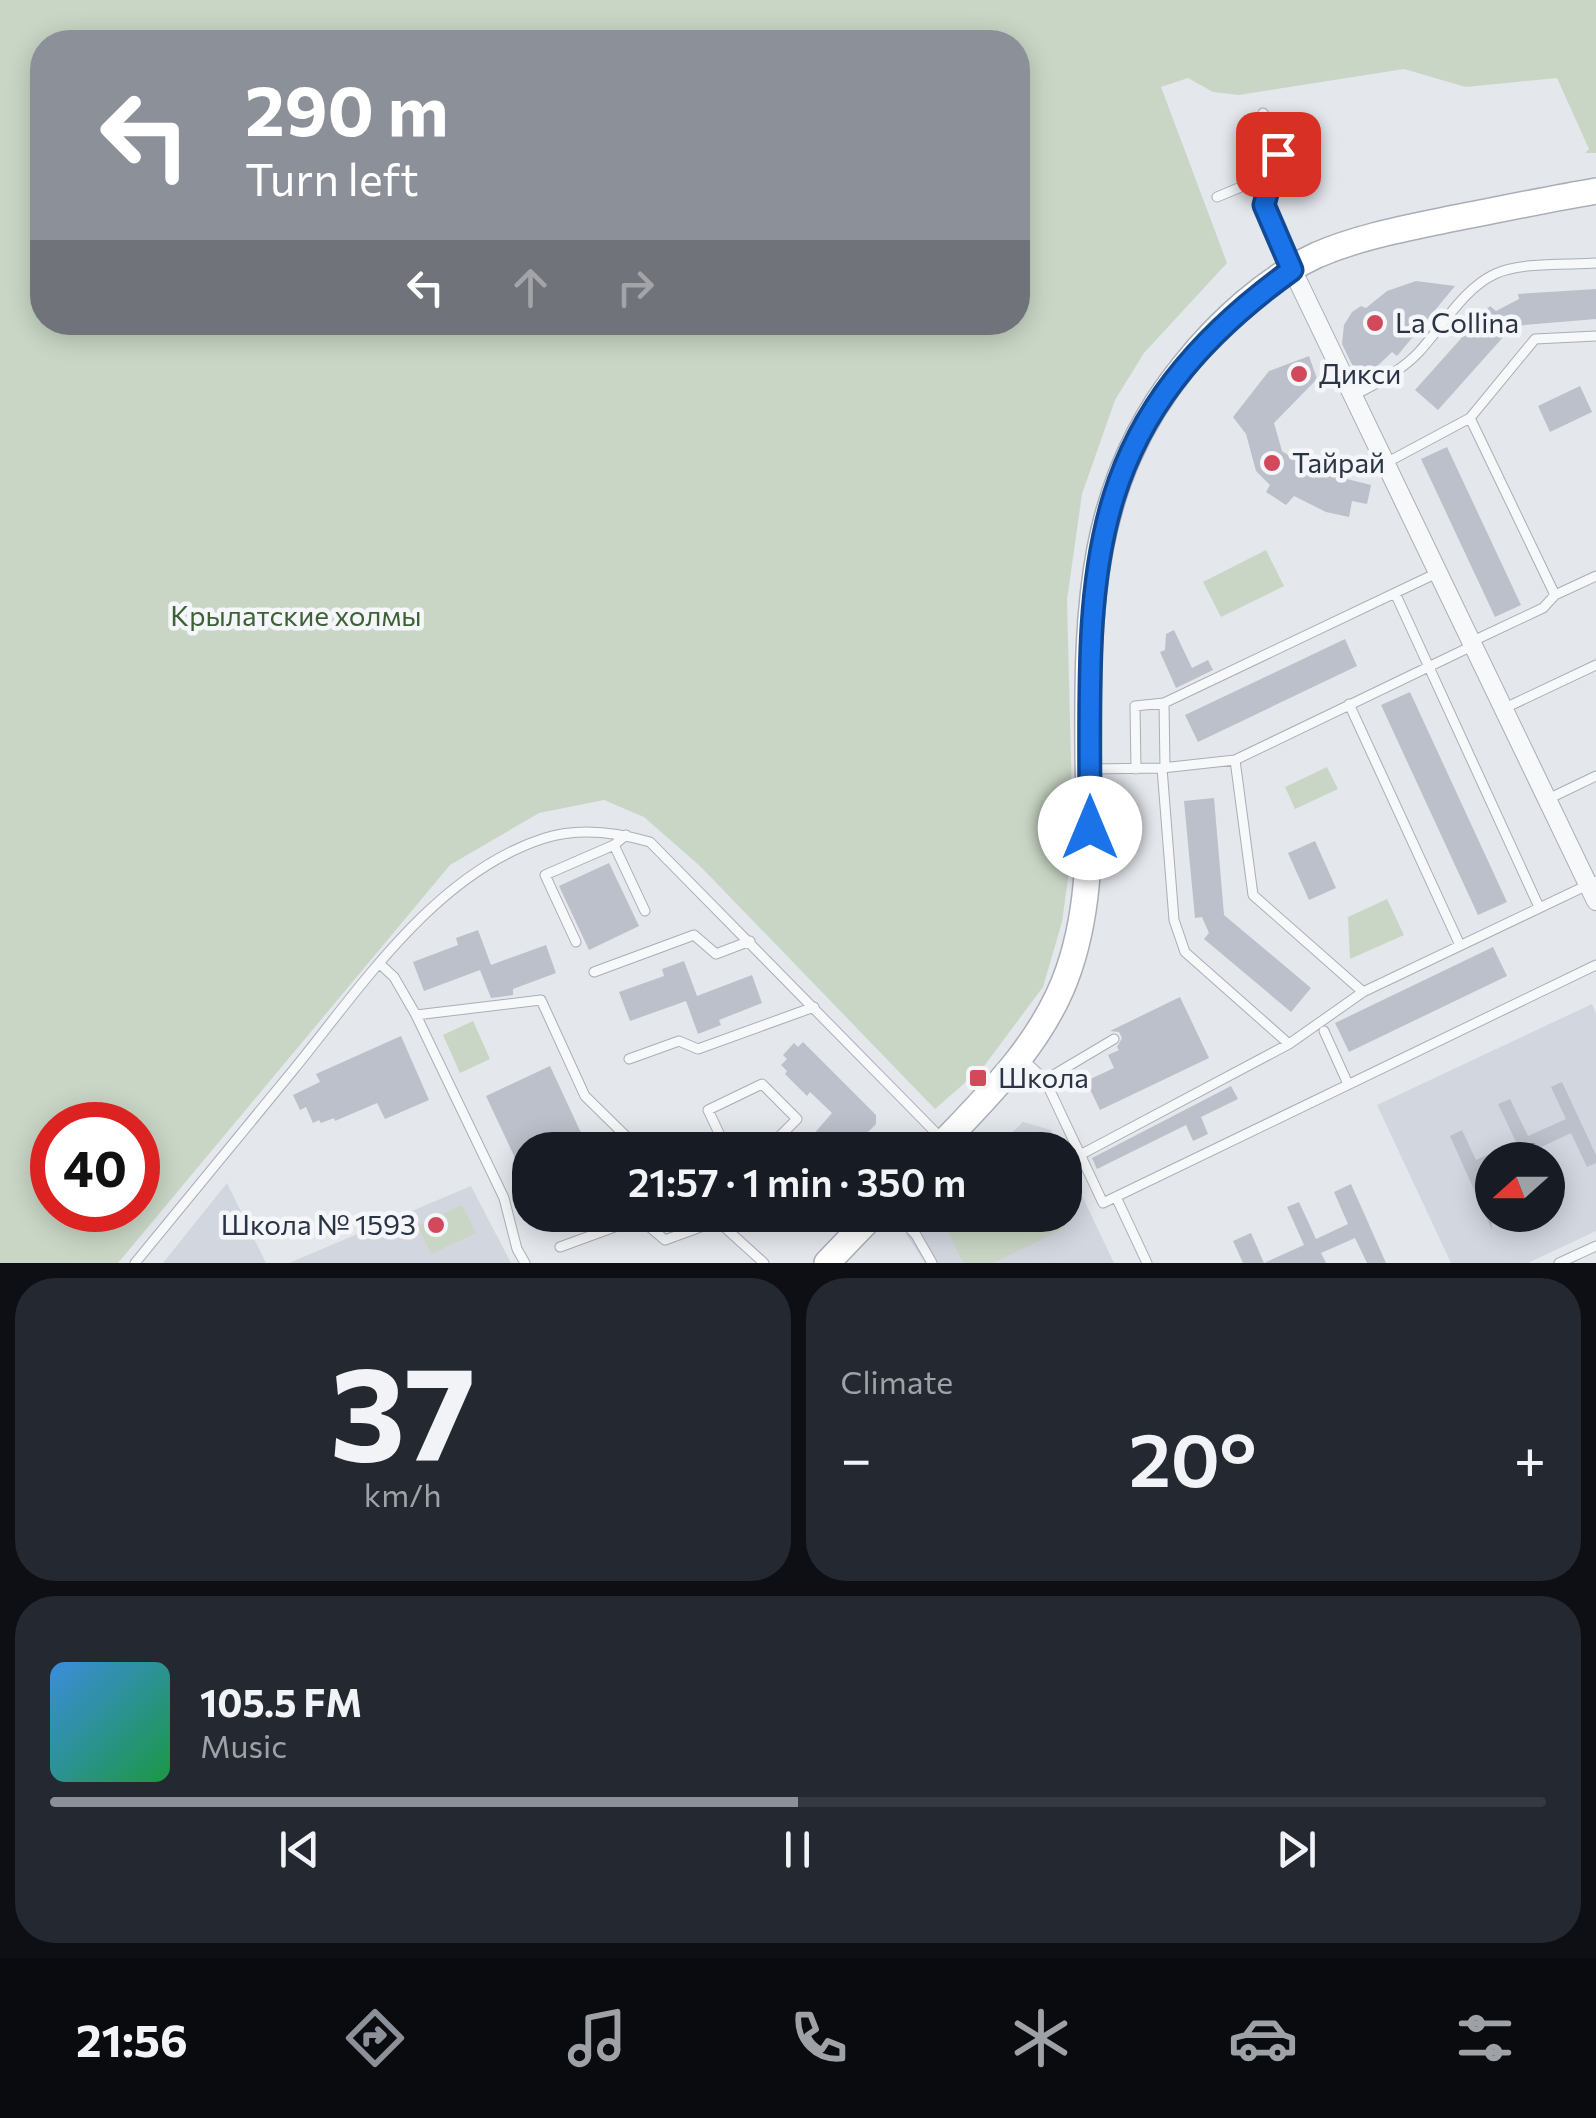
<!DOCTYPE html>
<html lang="en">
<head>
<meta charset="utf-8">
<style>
  :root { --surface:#171b24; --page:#242831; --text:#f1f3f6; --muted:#9ea1a6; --line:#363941; --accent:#8c9099 }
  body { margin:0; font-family:Commissioner,sans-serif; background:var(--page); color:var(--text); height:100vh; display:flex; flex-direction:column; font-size:38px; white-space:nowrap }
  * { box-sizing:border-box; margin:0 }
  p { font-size:32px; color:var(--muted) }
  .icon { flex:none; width:55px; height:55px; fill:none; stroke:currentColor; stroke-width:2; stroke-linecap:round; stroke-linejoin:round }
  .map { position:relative; height:1263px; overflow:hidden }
  .panel { display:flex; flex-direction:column; gap:15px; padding:15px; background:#0d0f14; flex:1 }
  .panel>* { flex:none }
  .hud { position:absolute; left:30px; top:30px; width:1000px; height:305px; border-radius:40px; box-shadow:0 5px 25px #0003; background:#8c9099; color:#fff; overflow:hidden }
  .needle { width:65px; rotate:249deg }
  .buttons { position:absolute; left:1475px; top:1142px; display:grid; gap:20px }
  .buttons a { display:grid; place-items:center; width:90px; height:90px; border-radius:50%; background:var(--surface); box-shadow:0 5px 25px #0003; font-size:50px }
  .speed { position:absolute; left:30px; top:1102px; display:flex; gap:20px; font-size:50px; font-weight:700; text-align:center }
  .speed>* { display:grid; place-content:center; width:130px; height:130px; border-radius:50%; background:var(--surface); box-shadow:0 5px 25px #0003; line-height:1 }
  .speed .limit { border:15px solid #d22; background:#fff; color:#111 }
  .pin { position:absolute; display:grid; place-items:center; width:85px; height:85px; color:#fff; margin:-42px; border-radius:20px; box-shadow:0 5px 15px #0006 }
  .me { position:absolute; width:110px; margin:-55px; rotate:0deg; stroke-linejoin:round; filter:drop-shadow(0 0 8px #0008) }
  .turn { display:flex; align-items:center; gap:35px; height:210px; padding:0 50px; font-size:45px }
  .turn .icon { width:130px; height:130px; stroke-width:2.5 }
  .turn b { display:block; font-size:70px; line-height:85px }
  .lanes { display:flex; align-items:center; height:95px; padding:0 50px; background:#0003; justify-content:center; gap:50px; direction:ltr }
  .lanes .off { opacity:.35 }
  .big { font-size:75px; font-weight:600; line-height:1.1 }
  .panel .card { flex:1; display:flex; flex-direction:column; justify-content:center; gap:15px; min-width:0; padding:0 35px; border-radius:40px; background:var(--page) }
  .panel .dial { align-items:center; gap:0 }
  .dial b { font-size:130px; line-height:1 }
  .song { display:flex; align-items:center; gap:30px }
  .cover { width:120px; height:120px; border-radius:15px; background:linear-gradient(135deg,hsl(210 70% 55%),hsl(140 70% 35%)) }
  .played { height:10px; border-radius:5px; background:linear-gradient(90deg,var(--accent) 50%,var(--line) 50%) }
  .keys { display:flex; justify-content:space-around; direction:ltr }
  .heat { display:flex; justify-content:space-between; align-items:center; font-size:55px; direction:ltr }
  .panel .tiles { flex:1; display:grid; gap:15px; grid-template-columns:1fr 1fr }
  .card:last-child { grid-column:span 2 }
  .trip { position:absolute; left:512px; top:1132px; width:570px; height:100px; border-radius:40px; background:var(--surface); box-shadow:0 5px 25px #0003; font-weight:600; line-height:100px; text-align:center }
  .menu { display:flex; height:160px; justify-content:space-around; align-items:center; background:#090b0e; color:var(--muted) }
  .menu .icon { width:70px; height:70px }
  .menu .active { color:var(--accent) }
  .menu b { font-size:45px; color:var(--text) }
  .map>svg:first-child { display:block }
  .built { fill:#d2d6de; fill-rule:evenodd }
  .green { fill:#c9d6c5; fill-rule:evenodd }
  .building { fill:#bbc0ca }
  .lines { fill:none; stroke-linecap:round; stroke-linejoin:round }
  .lane-casing { stroke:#a9aeb7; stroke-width:11 }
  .street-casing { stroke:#a9aeb7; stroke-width:20 }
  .secondary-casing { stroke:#a9aeb7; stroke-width:28 }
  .lane { stroke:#f7f8fa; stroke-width:9 }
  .street { stroke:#f7f8fa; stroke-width:18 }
  .secondary { stroke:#fff; stroke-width:25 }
  .route-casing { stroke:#114b97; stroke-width:25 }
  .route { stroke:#1a73e8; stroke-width:18 }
  .poi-dot { fill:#d1495b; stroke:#f4f6f9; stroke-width:4 }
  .labels { text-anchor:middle; stroke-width:9; stroke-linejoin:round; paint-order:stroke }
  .poi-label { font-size:28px; fill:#2b3445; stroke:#f4f6f9; text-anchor:start }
  .park-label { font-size:28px; fill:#3f6138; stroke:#f4f6f9 }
</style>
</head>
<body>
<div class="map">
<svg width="1596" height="1263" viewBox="0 0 1596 1263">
  <rect width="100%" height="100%" fill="#e4e7ec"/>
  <path class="built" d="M1592 1004 1596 1013V1231L1528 1263H1451L1377 1105ZM1492 1160H1548V1215H1492Z
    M1023 1122 1051 1130 1060 1150H994Z
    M1065 1160 1114 1263H925L906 1234 925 1215H1065Z
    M227 1183 266 1263H163Z
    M471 1186 511 1263H289Z"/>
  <path class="green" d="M0 0H1596V153H1585L1589 149 1557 78 1466 87 1404 69 1239 95 1213 92 1188 78 1161 87 1227 263 1144 353 1115 400 1082 494 1067 600 1073 842 1062 922 1043 987 984 1066 935 1109 700 866 644 817 604 800 539 813 450 865 118 1263H0ZM42 42H1018V322H42ZM52 1125H138V1210H52Z
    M1266 550 1284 586 1221 617 1203 582Z
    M1327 767 1338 789 1295 809 1285 787Z
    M1387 899 1404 935 1350 959 1348 917Z
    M473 1021 490 1059 460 1073 443 1035Z
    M462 1205 476 1233 431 1254 418 1226Z
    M945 1215H1059L1065 1228 993 1263H963L941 1217Z"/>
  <path class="building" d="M1416 281 1455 286 1397 356 1392 352 1368 375 1365 372 1358 377 1342 344 1344 325 1352 312 1361 306 1366 308 1387 291Z
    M1596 289V319L1513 326 1438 410 1415 390 1490 306 1496 311 1519 299 1518 294Z
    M1309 356 1317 379 1274 423 1282 451 1306 467 1314 464 1323 473 1371 485 1367 504 1352 501 1349 517 1326 512 1294 496 1286 505 1266 492 1270 485 1256 471 1246 434 1233 417 1269 371Z
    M1580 386 1592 412 1550 432 1538 406Z
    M1447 447 1521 605 1495 617 1421 459Z
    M1174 630 1192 668 1208 660 1213 670 1176 688 1160 652 1165 650 1166 634Z
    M1345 639 1357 666 1198 742 1185 715Z
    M1410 692 1507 902 1478 915 1381 705Z
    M1214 798 1224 915 1311 988 1291 1012 1204 939 1209 933 1202 917 1195 918 1184 801Z
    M1315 841 1336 888 1309 900 1288 853Z
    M609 863 639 926 589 950 559 886Z
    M478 930 491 965 546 945 556 973 513 989V995L491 998 480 970 424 991 413 962 458 945 456 938Z
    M1493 947 1507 976 1349 1052 1335 1023Z
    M684 961 697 996 752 975 762 1003 719 1020 721 1025 698 1034 686 1001 630 1021 619 992 664 976 662 969Z
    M1180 997 1209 1058 1100 1110 1086 1081 1114 1068 1108 1055 1119 1050 1117 1047 1122 1038 1119 1032 1110 1031Z
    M401 1036 429 1100 385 1119 377 1103 335 1121 334 1118 321 1123 319 1120 313 1123 306 1107 300 1110 293 1095 320 1082 316 1074Z
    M803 1042 876 1115V1124L850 1150H800L832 1113 810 1092 807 1096 785 1074 787 1071 781 1065 787 1059 783 1055 794 1043 798 1047Z
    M550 1066 582 1135 570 1141 574 1150H530V1190L486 1096Z
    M1562 1082 1596 1155V1163L1587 1167 1571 1133 1533 1151 1537 1160H1492V1171L1482 1175 1492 1197V1230L1450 1136 1462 1130 1476 1160 1516 1142 1498 1104 1510 1099 1528 1136 1566 1119 1551 1087Z
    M1231 1086 1238 1099 1201 1117 1208 1134 1193 1141 1186 1125 1097 1169 1092 1158Z
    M1351 1184 1386 1263H1367L1355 1238 1321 1253 1326 1263H1243L1233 1241 1251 1233 1264 1263 1304 1245 1287 1207 1299 1202 1316 1239 1348 1224 1334 1192Z"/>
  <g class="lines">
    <g class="lane-casing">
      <path id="lane" d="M1263 113 1278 154 1264 205 1291 267
        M1217 197 1272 174
        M1354 395C1377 384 1401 371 1419 352 1442 327 1464 288 1495 274 1520 262 1568 265 1596 263
        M1470 418 1535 339 1596 336
        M1384 464 1470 418 1555 595 1543 608 1473 641
        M1395 593 1539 907
        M1555 595 1596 576
        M1164 703 1165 767
        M1349 704 1459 943
        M1505 708 1596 665
        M1235 760 1472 646
        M1162 768 1235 760 1253 895 1363 992
        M1092 769 1162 768 1174 920 1185 952 1289 1044 1363 992 1596 881
        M1136 769 1135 706 1164 703 1437 573
        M1548 799 1596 776
        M614 845 645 911
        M576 942 545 875 614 845 626 835
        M380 964 394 977 416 1015 541 1000 585 1096 640 1150
        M594 972 694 935 716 954 750 941
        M416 1015 504 1198 517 1249 525 1263
        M1324 1031 1348 1084
        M1022 1058 1045 1080 1114 1039
        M629 1059 679 1041 698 1049 814 1007
        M1045 1080 1103 1203 1596 965
        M727 1150 708 1110 762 1084 797 1119 766 1150
        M1080 1155 1289 1044
        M1116 1197 1147 1263
        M711 1215 764 1263
        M897 1215 916 1235 932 1263
        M560 1247 639 1218 665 1240 717 1221
        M135 1263C188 1198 242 1133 295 1068 363 984 437 872 545 838 580 827 616 832 650 842L942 1139
        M1559 1263 1596 1246"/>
    </g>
    <g class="street-casing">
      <path id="street" d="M1292 269 1596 901"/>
    </g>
    <g class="secondary-casing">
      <path id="secondary" d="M936 1150C987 1097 1045 1041 1069 969 1093 898 1089 825 1088 752 1087 608 1089 483 1184 366 1218 323 1267 278 1317 255 1361 236 1408 228 1455 218 1502 209 1549 199 1596 191
        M827 1263 873 1215"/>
    </g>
    <use href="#lane" class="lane"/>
    <use href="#street" class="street"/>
    <use href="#secondary" class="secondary"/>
  </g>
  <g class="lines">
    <g class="route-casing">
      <path id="route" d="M1090 828C1090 583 1071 429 1292 270L1264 205 1278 154"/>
    </g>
    <use href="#route" class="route"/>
  </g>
  <g class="poi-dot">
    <circle cx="1375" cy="323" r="10"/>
    <circle cx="1299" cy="374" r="10"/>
    <circle cx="1272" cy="463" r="10"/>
    <rect x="968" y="1068" width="20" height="20" rx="5"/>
    <circle cx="436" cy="1225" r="10"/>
  </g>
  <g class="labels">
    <g class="poi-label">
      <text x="1395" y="333">La Collina</text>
      <text x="1319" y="384">Дикси</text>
      <text x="1292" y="473">Тайрай</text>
      <text x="998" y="1088">Школа</text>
      <text x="416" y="1235" text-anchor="end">Школа № 1593</text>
    </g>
    <g class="park-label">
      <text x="296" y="626">Крылатские холмы</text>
    </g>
  </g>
</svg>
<div class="buttons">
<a><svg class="needle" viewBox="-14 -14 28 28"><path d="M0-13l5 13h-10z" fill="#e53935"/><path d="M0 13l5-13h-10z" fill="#9ea1a6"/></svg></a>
</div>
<div class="speed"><div class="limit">40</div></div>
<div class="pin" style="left:1278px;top:154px;background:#d93025"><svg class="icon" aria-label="arrive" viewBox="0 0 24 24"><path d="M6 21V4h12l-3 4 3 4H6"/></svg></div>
<svg class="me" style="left:1090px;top:828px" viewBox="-20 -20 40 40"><circle r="19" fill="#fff"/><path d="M0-13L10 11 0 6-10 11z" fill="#1a73e8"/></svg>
<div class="trip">21:57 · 1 min · 350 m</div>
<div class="hud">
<div class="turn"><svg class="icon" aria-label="left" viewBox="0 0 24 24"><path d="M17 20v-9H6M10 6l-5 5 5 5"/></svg><div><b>290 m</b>Turn left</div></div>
<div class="lanes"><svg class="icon" aria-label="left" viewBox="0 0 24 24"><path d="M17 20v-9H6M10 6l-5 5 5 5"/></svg><svg class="icon off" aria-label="ahead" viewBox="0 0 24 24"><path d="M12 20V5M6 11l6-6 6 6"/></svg><svg class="icon off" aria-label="right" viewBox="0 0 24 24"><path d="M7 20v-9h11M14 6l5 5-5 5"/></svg></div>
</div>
</div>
<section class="panel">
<div class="tiles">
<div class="card dial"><b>37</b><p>km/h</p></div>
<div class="card"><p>Climate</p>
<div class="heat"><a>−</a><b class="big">20°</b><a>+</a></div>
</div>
<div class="card">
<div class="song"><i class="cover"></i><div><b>105.5 FM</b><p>Music</p></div></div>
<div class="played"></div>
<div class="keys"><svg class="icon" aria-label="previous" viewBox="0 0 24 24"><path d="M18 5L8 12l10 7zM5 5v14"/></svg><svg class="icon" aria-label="pause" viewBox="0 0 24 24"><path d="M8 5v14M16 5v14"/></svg><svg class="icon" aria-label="next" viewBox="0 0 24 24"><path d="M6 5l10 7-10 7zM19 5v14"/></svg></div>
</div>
</div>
</section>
<nav class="menu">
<b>21:56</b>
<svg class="icon active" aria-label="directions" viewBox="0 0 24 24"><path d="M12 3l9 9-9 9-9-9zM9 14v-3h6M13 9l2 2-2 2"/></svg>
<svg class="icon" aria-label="music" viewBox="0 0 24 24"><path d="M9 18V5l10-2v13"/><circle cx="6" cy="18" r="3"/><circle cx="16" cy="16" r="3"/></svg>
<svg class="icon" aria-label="phone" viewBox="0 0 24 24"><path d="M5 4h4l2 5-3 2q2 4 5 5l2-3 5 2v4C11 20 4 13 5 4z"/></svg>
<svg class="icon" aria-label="climate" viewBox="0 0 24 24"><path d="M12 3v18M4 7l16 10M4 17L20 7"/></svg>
<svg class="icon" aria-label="car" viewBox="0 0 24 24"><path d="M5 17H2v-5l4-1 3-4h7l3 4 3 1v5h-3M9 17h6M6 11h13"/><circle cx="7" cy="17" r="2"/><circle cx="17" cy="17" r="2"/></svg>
<svg class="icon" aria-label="filters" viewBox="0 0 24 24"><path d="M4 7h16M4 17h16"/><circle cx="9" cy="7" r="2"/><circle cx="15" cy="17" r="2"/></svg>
</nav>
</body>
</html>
